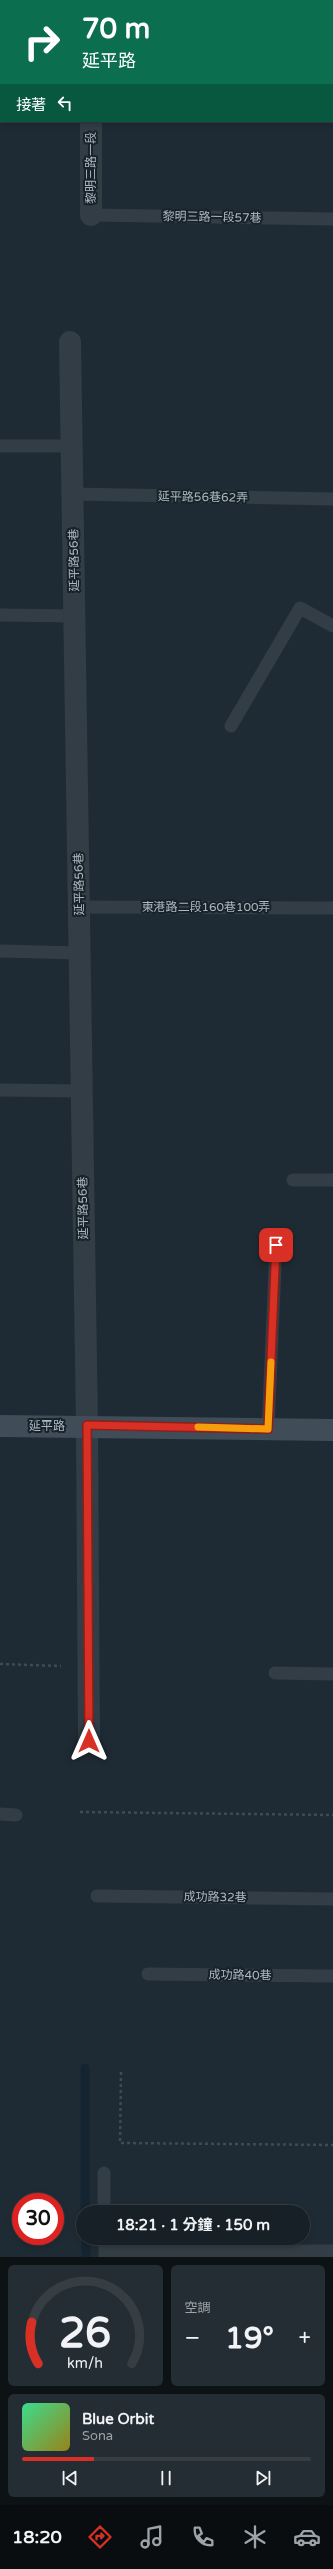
<!DOCTYPE html>
<html lang="zh-TW">
<head>
<meta charset="utf-8">
<style>
  :root { --surface:#172027; --page:#242d33; --text:#f1f3f6; --muted:#9ea3a7; --line:#363e44; --accent:#d93025 }
  body { margin:0; font-family:"Varela Round","Noto Sans TC",sans-serif; background:var(--page); color:var(--text); height:100vh; display:flex; flex-direction:column; font-size:15px; white-space:nowrap }
  * { box-sizing:border-box; margin:0 }
  p { font-size:13px; color:var(--muted) }
  .icon { flex:none; width:22px; height:22px; fill:none; stroke:currentColor; stroke-width:2; stroke-linecap:round; stroke-linejoin:round }
  .map { position:relative; height:2257px; overflow:hidden }
  .details { display:flex; flex-direction:column; gap:8px; padding:8px; background:#0d1215; flex:1 }
  .details>* { flex:none }
  .banner { position:absolute; left:0px; top:0px; width:333px; height:122px; box-shadow:0 2px 6px #0003,0 0 0 1px var(--line); background:#0b6e4f; color:#fff; overflow:hidden }
  .speed { position:absolute; left:12px; top:2193px; display:flex; gap:8px; font-size:20px; font-weight:700; text-align:center }
  .speed>* { display:grid; place-content:center; width:52px; height:52px; border-radius:50%; background:var(--surface); box-shadow:0 2px 6px #0003,0 0 0 1px var(--line); line-height:1 }
  .speed .limit { border:6px solid #d22; background:#fff; color:#111 }
  .pin { position:absolute; display:grid; place-items:center; width:34px; height:34px; color:#fff; margin:-17px; border-radius:8px; box-shadow:0 2px 6px #0006 }
  .me { position:absolute; width:44px; margin:-22px; rotate:0deg; stroke-linejoin:round; filter:drop-shadow(0 0 3px #0008) }
  .turn { display:flex; align-items:center; gap:14px; height:84px; padding:0 16px; font-size:18px }
  .turn .icon { width:52px; height:52px; stroke-width:2.5 }
  .turn b { display:block; font-size:28px; line-height:34px }
  .then { display:flex; align-items:center; height:38px; padding:0 16px; background:#0003; gap:8px; font-size:15px }
  .big { font-size:30px; font-weight:700; line-height:1.1 }
  .details .widget { flex:1; display:flex; flex-direction:column; justify-content:center; gap:6px; min-width:0; padding:0 14px; border-radius:6px; background:var(--page) }
  .details .dial { align-items:center; gap:0 }
  .dial svg { height:104px; overflow:visible; fill:none; stroke:var(--line); stroke-width:7; stroke-linecap:round; text-anchor:middle }
  .dial text { fill:var(--text); stroke:none }
  .song { display:flex; align-items:center; gap:12px }
  .cover { width:48px; height:48px; border-radius:6px; background:linear-gradient(135deg,hsl(150 70% 55%),hsl(50 70% 35%)) }
  .played { height:4px; border-radius:2px; background:linear-gradient(90deg,var(--accent) 25%,var(--line) 25%) }
  .keys { display:flex; justify-content:space-around; direction:ltr }
  .heat { display:flex; justify-content:space-between; align-items:center; font-size:22px; direction:ltr }
  .details .tiles { flex:1; display:grid; gap:8px; grid-template-columns:1fr 1fr }
  .widget:last-child { grid-column:span 2 }
  .trip { position:absolute; left:76px; top:2205px; width:234px; height:40px; border-radius:20px; background:var(--surface); box-shadow:0 2px 6px #0003,0 0 0 1px var(--line); font-weight:700; line-height:40px; text-align:center }
  .menu { display:flex; height:64px; justify-content:space-around; align-items:center; background:#090d10; color:var(--muted) }
  .menu .icon { width:28px; height:28px }
  .menu .current { color:var(--accent) }
  .menu b { font-size:18px; color:var(--text) }
  .map>svg:first-child { display:block }
  .lines { fill:none; stroke-linecap:round; stroke-linejoin:round }
  .stream { stroke:#142431; stroke-width:9 }
  .path { stroke:#394e4d; stroke-width:2.5; stroke-dasharray:3 3; stroke-linecap:butt }
  .service { stroke:#323d45; stroke-width:13 }
  .minor { stroke:#323d45; stroke-width:22 }
  .secondary { stroke:#404c58; stroke-width:22 }
  .route-casing { stroke:#8d1f18; stroke-width:10 }
  .route { stroke:#d93025; stroke-width:7 }
  .slow { stroke:#f59e0b; stroke-width:7 }
  .labels { text-anchor:middle; stroke-width:4; stroke-linejoin:round; paint-order:stroke }
  .street-label { font-size:12px; fill:#acb8c2; stroke:#182229 }
</style>
</head>
<body>
<div class="map">
<svg width="333" height="2257" viewBox="0 0 333 2257">
  <rect width="100%" height="100%" fill="#1f2b34"/>
  <g class="lines">
    <path class="stream" d="M85 2068V2212
      M86 2238V2257"/>
    <path class="path" d="M0 1664 61 1666
      M80 1812 333 1815
      M121 2072 120 2143 333 2145"/>
    <path class="service" d="M91 215 333 219
      M0 446H72
      M73 494 333 499
      M0 615 75 616
      M231 726 300 608 333 626
      M79 907 333 908
      M0 951 80 953
      M0 1090 82 1091
      M293 1180H333
      M268 1429 276 1245
      M275 1673 333 1674
      M0 1814 16 1815
      M97 1896 333 1899
      M148 1974 333 1976
      M104 2173V2212
      M105 2238V2257
      M105 2252 333 2251"/>
    <path class="minor" d="M91 0V1
      M91 121V215
      M70 342 87 1425 89 1741"/>
    <path class="secondary" d="M0 1426 333 1430"/>
  </g>
  <g class="lines">
    <g class="route-casing">
      <path id="route" d="M89 1741 87 1425 268 1429 276 1245"/>
    </g>
    <use href="#route" class="route"/>
    <path class="slow" d="M198 1427 268 1429 271 1362"/>
  </g>
  <g class="labels">
    <g class="street-label">
      <text transform="translate(91 168) rotate(-90)" y="4">黎明三路一段</text>
      <text transform="translate(212 217) rotate(1)" y="4">黎明三路一段57巷</text>
      <text transform="translate(203 497) rotate(1)" y="4">延平路56巷62弄</text>
      <text transform="translate(74 560) rotate(-91)" y="4">延平路56巷</text>
      <text transform="translate(79 884) rotate(-91)" y="4">延平路56巷</text>
      <text x="206" y="911">東港路二段160巷100弄</text>
      <text transform="translate(83 1208) rotate(-91)" y="4">延平路56巷</text>
      <text x="47" y="1430">延平路</text>
      <text transform="translate(215 1897) rotate(1)" y="4">成功路32巷</text>
      <text transform="translate(240 1975) rotate(1)" y="4">成功路40巷</text>
    </g>
  </g>
</svg>
<div class="speed"><div class="limit">30</div></div>
<div class="pin" style="left:276px;top:1245px;background:#d93025"><svg class="icon" aria-label="arrive" viewBox="0 0 24 24"><path d="M6 21V4h12l-3 4 3 4H6"/></svg></div>
<svg class="me" style="left:89px;top:1741px" viewBox="-20 -20 40 40"><path d="M0-17L14 15 0 8-14 15z" fill="#d93025" stroke="#fff" stroke-width="4"/></svg>
<div class="trip">18:21 · 1 分鐘 · 150 m</div>
<div class="banner">
<div class="turn"><svg class="icon" aria-label="right" viewBox="0 0 24 24"><path d="M7 20v-9h11M14 6l5 5-5 5"/></svg><div><b>70 m</b>延平路</div></div>
<div class="then">接著<svg class="icon" aria-label="left" viewBox="0 0 24 24"><path d="M17 20v-9H6M10 6l-5 5 5 5"/></svg></div>
</div>
</div>
<section class="details">
<div class="tiles">
<div class="widget dial"><svg viewBox="0 0 100 80">
<path d="M14 69A42 42 0 1 1 86 69"/>
<path d="M14 69A42 42 0 0 1 9 37" stroke="#d93025"/>
<text x="50" y="56" font-size="32" font-weight="700">26</text>
<text x="50" y="72" font-size="11">km/h</text>
</svg></div>
<div class="widget"><p>空調</p>
<div class="heat"><a>−</a><b class="big">19°</b><a>+</a></div>
</div>
<div class="widget">
<div class="song"><i class="cover"></i><div><b>Blue Orbit</b><p>Sona</p></div></div>
<div class="played"></div>
<div class="keys"><svg class="icon" aria-label="previous" viewBox="0 0 24 24"><path d="M18 5L8 12l10 7zM5 5v14"/></svg><svg class="icon" aria-label="pause" viewBox="0 0 24 24"><path d="M8 5v14M16 5v14"/></svg><svg class="icon" aria-label="next" viewBox="0 0 24 24"><path d="M6 5l10 7-10 7zM19 5v14"/></svg></div>
</div>
</div>
</section>
<nav class="menu">
<b>18:20</b>
<svg class="icon current" aria-label="directions" viewBox="0 0 24 24"><path d="M12 3l9 9-9 9-9-9zM9 14v-3h6M13 9l2 2-2 2"/></svg>
<svg class="icon" aria-label="music" viewBox="0 0 24 24"><path d="M9 18V5l10-2v13"/><circle cx="6" cy="18" r="3"/><circle cx="16" cy="16" r="3"/></svg>
<svg class="icon" aria-label="phone" viewBox="0 0 24 24"><path d="M5 4h4l2 5-3 2q2 4 5 5l2-3 5 2v4C11 20 4 13 5 4z"/></svg>
<svg class="icon" aria-label="climate" viewBox="0 0 24 24"><path d="M12 3v18M4 7l16 10M4 17L20 7"/></svg>
<svg class="icon" aria-label="car" viewBox="0 0 24 24"><path d="M5 17H2v-5l4-1 3-4h7l3 4 3 1v5h-3M9 17h6M6 11h13"/><circle cx="7" cy="17" r="2"/><circle cx="17" cy="17" r="2"/></svg>
</nav>
</body>
</html>
